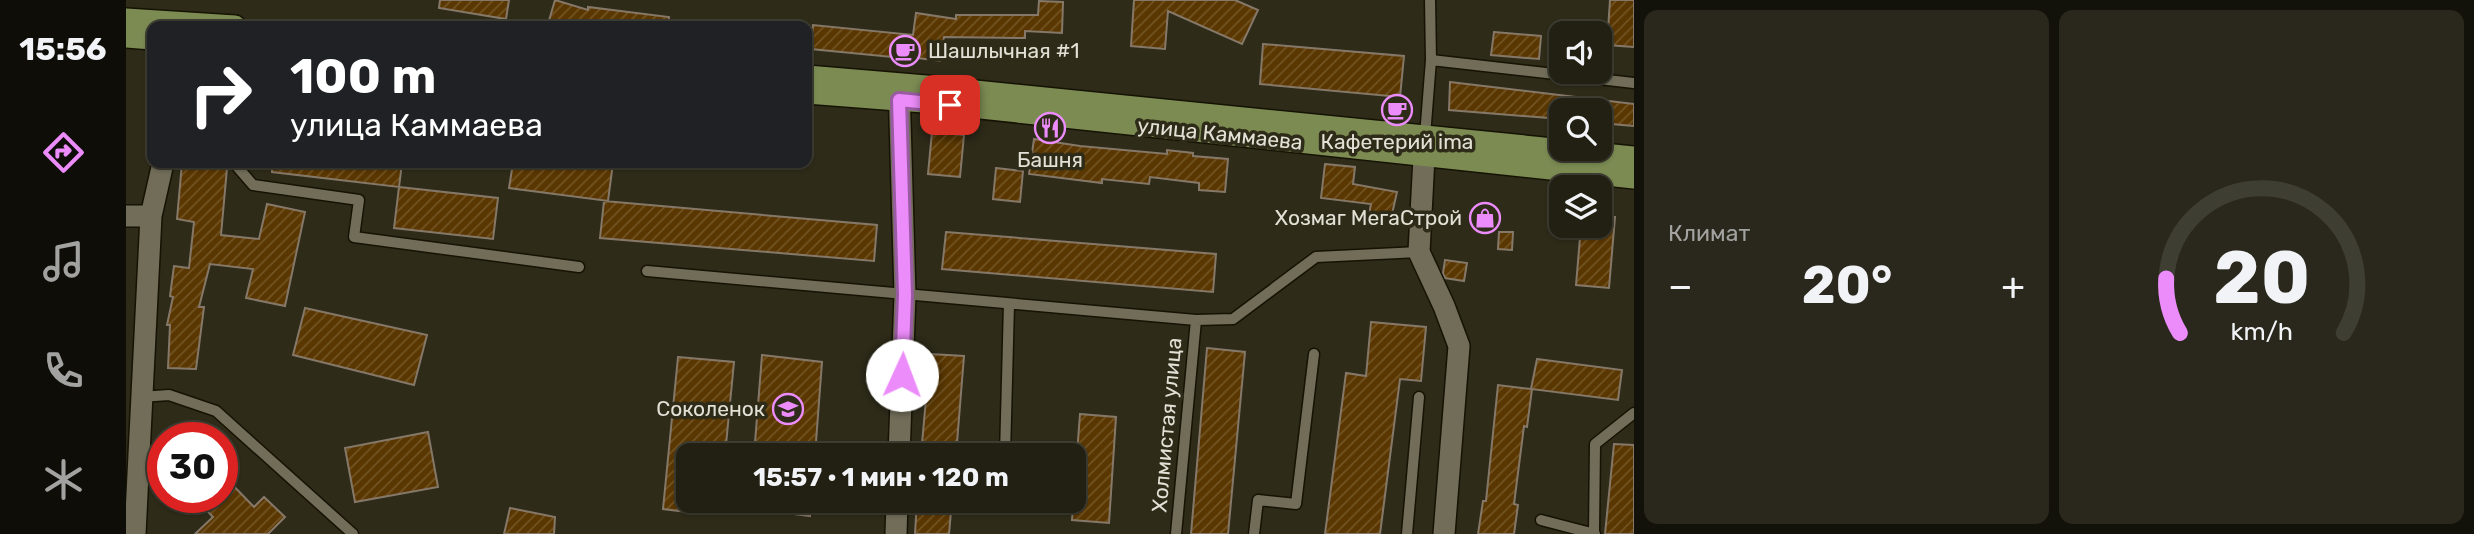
<!DOCTYPE html>
<html lang="ru">
<head>
<meta charset="utf-8">
<style>
  :root { --surface:#222013; --page:#2a281c; --text:#f1f3f6; --muted:#a2a3a0; --line:#3f3e33; --accent:#ec8cfa }
  body { margin:0; font-family:Rubik,sans-serif; background:var(--page); color:var(--text); height:100vh; display:flex; flex-direction:column; font-size:26px; white-space:nowrap }
  * { box-sizing:border-box; margin:0 }
  p { font-size:23px; color:var(--muted) }
  .icon { flex:none; width:38px; height:38px; fill:none; stroke:currentColor; stroke-width:2; stroke-linecap:round; stroke-linejoin:round }
  .map { position:relative; flex:1; overflow:hidden }
  .details { display:flex; flex-direction:column; gap:10px; padding:10px; background:#13120a; width:840px }
  .details>* { flex:none }
  .top-card { position:absolute; left:21px; top:21px; width:665px; height:147px; border-radius:14px; box-shadow:0 2px 5px #0004,0 0 0 2px var(--line); background:#202124; color:#fff; overflow:hidden }
  .fabs { position:absolute; left:1423px; top:21px; display:grid; gap:14px }
  .fabs a { display:grid; place-items:center; width:63px; height:63px; border-radius:14px; background:var(--surface); box-shadow:0 2px 5px #0004,0 0 0 2px var(--line); font-size:35px }
  .speed { position:absolute; left:21px; top:422px; display:flex; gap:14px; font-size:35px; font-weight:700; text-align:center }
  .speed>* { display:grid; place-content:center; width:91px; height:91px; border-radius:50%; background:var(--surface); box-shadow:0 2px 5px #0004,0 0 0 2px var(--line); line-height:1 }
  .speed .limit { border:10px solid #d22; background:#fff; color:#111 }
  .pin { position:absolute; display:grid; place-items:center; width:60px; height:60px; color:#fff; margin:-30px; border-radius:14px; box-shadow:0 4px 10px #0006 }
  .me { position:absolute; width:77px; margin:-38px; rotate:2deg; stroke-linejoin:round; filter:drop-shadow(0 0 5px #0008) }
  .turn { display:flex; align-items:center; gap:24px; height:147px; padding:0 28px; font-size:32px }
  .turn .icon { width:91px; height:91px; stroke-width:2.5 }
  .turn b { display:block; font-size:49px; line-height:60px }
  .big { font-size:52px; font-weight:700; line-height:1.1 }
  .details .widget { flex:1; display:flex; flex-direction:column; justify-content:center; gap:10px; min-width:0; padding:0 24px; border-radius:14px; background:var(--page) }
  .details .dial { align-items:center; gap:0 }
  .dial svg { height:182px; overflow:visible; fill:none; stroke:var(--line); stroke-width:7; stroke-linecap:round; text-anchor:middle }
  .dial text { fill:var(--text); stroke:none }
  .heat { display:flex; justify-content:space-between; align-items:center; font-size:38px; direction:ltr }
  .details .tiles { flex:1; display:grid; gap:10px; grid-template-columns:repeat(2,1fr) }
  .trip { position:absolute; left:550px; top:443px; width:410px; height:70px; border-radius:14px; background:var(--surface); box-shadow:0 2px 5px #0004,0 0 0 2px var(--line); font-weight:700; line-height:70px; text-align:center }
  main { display:flex; flex:1; min-height:0 }
  .tabs { display:flex; flex-direction:column; width:126px; justify-content:space-around; align-items:center; background:#0e0d08; color:var(--muted) }
  .tabs .icon { width:49px; height:49px }
  .tabs .active { color:var(--accent) }
  .tabs b { font-size:32px; color:var(--text) }
  .map>svg:first-child { display:block }
  .building { fill:url(#building-hatch); stroke:#867868; stroke-width:2 }
  .lines { fill:none; stroke-linecap:round; stroke-linejoin:round }
  .service-casing { stroke:#161304; stroke-width:13 }
  .minor-casing { stroke:#161304; stroke-width:24 }
  .primary-casing { stroke:#161304; stroke-width:24 }
  .service { stroke:#716d59; stroke-width:10 }
  .minor { stroke:#716d59; stroke-width:21 }
  .primary { stroke:#7b8b52; stroke-width:21 }
  .route-casing { stroke:#995ba2; stroke-width:18 }
  .route { stroke:#ec8cfa; stroke-width:12 }
  .labels { text-anchor:middle; stroke-width:7; stroke-linejoin:round; paint-order:stroke }
  .poi-label { font-size:21px; fill:#e3e1d6; stroke:#2e2b19 }
  .street-label { font-size:21px; fill:#e3e1d6; stroke:#2e2b19 }
</style>
</head>
<body>
<main>
<nav class="tabs">
<b>15:56</b>
<svg class="icon active" aria-label="directions" viewBox="0 0 24 24"><path d="M12 3l9 9-9 9-9-9zM9 14v-3h6M13 9l2 2-2 2"/></svg>
<svg class="icon" aria-label="music" viewBox="0 0 24 24"><path d="M9 18V5l10-2v13"/><circle cx="6" cy="18" r="3"/><circle cx="16" cy="16" r="3"/></svg>
<svg class="icon" aria-label="phone" viewBox="0 0 24 24"><path d="M5 4h4l2 5-3 2q2 4 5 5l2-3 5 2v4C11 20 4 13 5 4z"/></svg>
<svg class="icon" aria-label="climate" viewBox="0 0 24 24"><path d="M12 3v18M4 7l16 10M4 17L20 7"/></svg>
</nav>
<div class="map">
<svg width="1508" height="534" viewBox="0 0 1508 534">
  <defs>
    <pattern id="building-hatch" width="6" height="6" patternUnits="userSpaceOnUse" patternTransform="scale(1.75)"><rect width="6" height="6" fill="#5a3700"/><path d="M-1 1l2-2M0 6l6-6M5 7l2-2" fill="none" stroke="#725424"/></pattern>
  </defs>
  <rect width="100%" height="100%" fill="#2e2b19"/>
  <path class="building" d="M314 0H383L380 19 313 8Z
    M429 0 462 10V7L543 17 542 26H431L422 24Z
    M1008 0H1109L1132 10 1116 44 1042 11 1039 49 1005 46Z
    M1484 0H1508V47L1481 45Z
    M913 1 937 2 936 33 899 31V38L818 37 814 61 776 56V58L685 49 687 25 787 35 790 13 830 19V15H912Z
    M1368 32 1415 36 1413 59 1365 55Z
    M1137 44 1278 56 1274 97 1134 84Z
    M1324 82 1508 104V126L1474 123V110H1435V119L1323 110Z
    M806 132 838 135 834 177 802 174Z
    M908 139 954 146 1041 154V150L1067 153V156L1102 159 1099 192 1073 190V183L1024 177 1023 184 976 179V183L903 174Z
    M56 163 101 168 95 235 133 239 141 204 179 212 159 306 120 298 127 269 84 264 73 307H78L70 369 42 368 44 325H41L47 297 44 296 48 266 63 268 68 222 51 219Z
    M146 163H276L273 187 146 172Z
    M387 163H487L482 201 383 188Z
    M1199 164 1229 167 1227 184 1271 192 1264 223 1242 219 1245 204 1195 198Z
    M870 168 897 171 894 202 867 199Z
    M273 187 372 198 367 239 268 228Z
    M478 201 751 225 748 261 474 238Z
    M1474 216 1489 217 1483 288 1450 285 1455 226H1474Z
    M820 232 1090 254 1087 292 816 269Z
    M1373 232H1387L1386 250 1372 249Z
    M1319 260 1341 263 1338 281 1319 278 1317 273Z
    M179 308 301 335 288 385 167 355Z
    M1245 322 1300 327 1295 381 1274 379 1254 534H1199L1220 373 1240 376Z
    M1081 348 1119 352 1102 534H1065Z
    M804 354 838 356 830 455H795Z
    M636 355 696 362 689 455H628Z
    M552 357 608 362 599 455H562V512L537 509Z
    M1411 359 1496 370 1492 400 1406 389 1401 427 1398 426 1388 504 1392 505 1388 534H1352L1357 501H1360L1372 385 1405 389Z
    M954 414 990 417 983 523 946 520Z
    M302 432 312 487 229 502 219 448Z
    M1488 444 1508 445V534H1479Z
    M96 474 128 507 138 497 159 517 142 534H69L87 517 68 497H96Z
    M638 500H685L684 516 638 510Z
    M791 500H826L823 534H789Z
    M384 508 429 517 428 534H378Z"/>
  <g class="lines">
    <g class="service-casing">
      <path id="service" d="M1305 60 1508 83
        M1299 136 1305 60 1304 0
        M108 163 127 185 233 200 228 237 453 267
        M521 271 1070 320 1107 319 1190 257 1293 252
        M14 397 43 395 90 411 227 534
        M879 455 883 304
        M877 508 878 500
        M1415 520 1469 534
        M1468 532 1469 444 1508 413
        M1050 534 1070 320
        M1128 534 1132 500 1170 504 1188 354
        M1281 534 1293 397"/>
    </g>
    <g class="minor-casing">
      <path id="minor" d="M1299 138 1293 252 1318 306 1333 346 1318 534
        M0 216H25
        M773 455 779 295 773 85
        M9 534 25 216 37 163
        M770 534 771 500"/>
    </g>
    <g class="primary-casing">
      <path id="primary" d="M0 19 109 26
        M0 37 26 39
        M681 76 800 86 1508 157
        M681 93 798 102 1508 178"/>
    </g>
    <use href="#service" class="service"/>
    <use href="#minor" class="minor"/>
    <use href="#primary" class="primary"/>
  </g>
  <g class="lines">
    <g class="route-casing">
      <path id="route" d="M776 375 779 295 773 100 824 105"/>
    </g>
    <use href="#route" class="route"/>
  </g>
  <defs>
    <g id="cafe-ring" transform="scale(1.575)"><circle r="9.5" fill="#2e2b19" stroke="#ec8cfa" stroke-width="1.5"/><path d="M-5.5-4.5H6V0H3Q3 3.5 0 3.5H-2.5Q-5.5 3.5-5.5 0ZM3-3.2v2h1.7v-2ZM-6 4.5H4V6H-6Z" fill="#ec8cfa"/></g>
    <g id="restaurant-ring" transform="scale(1.575)"><circle r="9.5" fill="#2e2b19" stroke="#ec8cfa" stroke-width="1.5"/><path d="M-5-6h1v4h1v-4h1v4h1v-4h1v5L-1.5 .5V6h-2V.5L-5-1ZM5-6V6H3V1.5H1.5Q1.5-4 5-6Z" fill="#ec8cfa"/></g>
    <g id="shop-ring" transform="scale(1.575)"><circle r="9.5" fill="#2e2b19" stroke="#ec8cfa" stroke-width="1.5"/><path d="M-5-2.5h2.3a2.7 3.5 0 0 1 5.4 0H5L5.5 6h-11ZM-1.5-2.5h3a1.5 2.3 0 0 0-3 0Z" fill="#ec8cfa"/></g>
    <g id="school-ring" transform="scale(1.575)"><circle r="9.5" fill="#2e2b19" stroke="#ec8cfa" stroke-width="1.5"/><path d="M0-5L7-2L0 1L-7-2ZM-4 1L0 2.5L4 1V4Q0 6-4 4Z" fill="#ec8cfa"/></g>
  </defs>
  <g fill-rule="evenodd">
    <use href="#cafe-ring" x="779" y="51"/>
    <use href="#cafe-ring" x="1271" y="110"/>
    <use href="#restaurant-ring" x="924" y="128"/>
    <use href="#shop-ring" x="1359" y="218"/>
    <use href="#school-ring" x="662" y="409"/>
  </g>
  <g class="labels">
    <g class="poi-label">
      <text x="802" y="58" text-anchor="start">Шашлычная #1</text>
      <text x="1271" y="149">Кафетерий ima</text>
      <text x="924" y="167">Башня</text>
      <text x="1336" y="225" text-anchor="end">Хозмаг МегаСтрой</text>
      <text x="639" y="416" text-anchor="end">Соколенок</text>
    </g>
    <g class="street-label">
      <text transform="translate(1094 134) rotate(6)" y="7">улица Каммаева</text>
      <text transform="translate(1041 425) rotate(-85)" y="7">Холмистая улица</text>
    </g>
  </g>
</svg>
<div class="fabs">
<a><svg class="icon" aria-label="sound" viewBox="0 0 24 24"><path d="M4 9h4l5-4v14l-5-4H4zM17 9q2 3 0 6"/></svg></a>
<a><svg class="icon" aria-label="search" viewBox="0 0 24 24"><circle cx="10" cy="10" r="6"/><path d="M15 15l6 6"/></svg></a>
<a><svg class="icon" aria-label="layers" viewBox="0 0 24 24"><path d="M12 4l9 5-9 5-9-5zM3 14l9 5 9-5"/></svg></a>
</div>
<div class="speed"><div class="limit">30</div></div>
<div class="pin" style="left:824px;top:105px;background:#d93025"><svg class="icon" aria-label="arrive" viewBox="0 0 24 24"><path d="M6 21V4h12l-3 4 3 4H6"/></svg></div>
<svg class="me" style="left:776px;top:375px" viewBox="-20 -20 40 40"><circle r="19" fill="#fff"/><path d="M0-13L10 11 0 6-10 11z" fill="#ec8cfa"/></svg>
<div class="trip">15:57 · 1 мин · 120 m</div>
<div class="top-card">
<div class="turn"><svg class="icon" aria-label="right" viewBox="0 0 24 24"><path d="M7 20v-9h11M14 6l5 5-5 5"/></svg><div><b>100 m</b>улица Каммаева</div></div>
</div>
</div>
<section class="details">
<div class="tiles">
<div class="widget"><p>Климат</p>
<div class="heat"><a>−</a><b class="big">20°</b><a>+</a></div>
</div>
<div class="widget dial"><svg viewBox="0 0 100 80">
<path d="M14 69A42 42 0 1 1 86 69"/>
<path d="M14 69A42 42 0 0 1 8 45" stroke="#ec8cfa"/>
<text x="50" y="56" font-size="32" font-weight="700">20</text>
<text x="50" y="72" font-size="11">km/h</text>
</svg></div>
</div>
</section>
</main>
</body>
</html>
